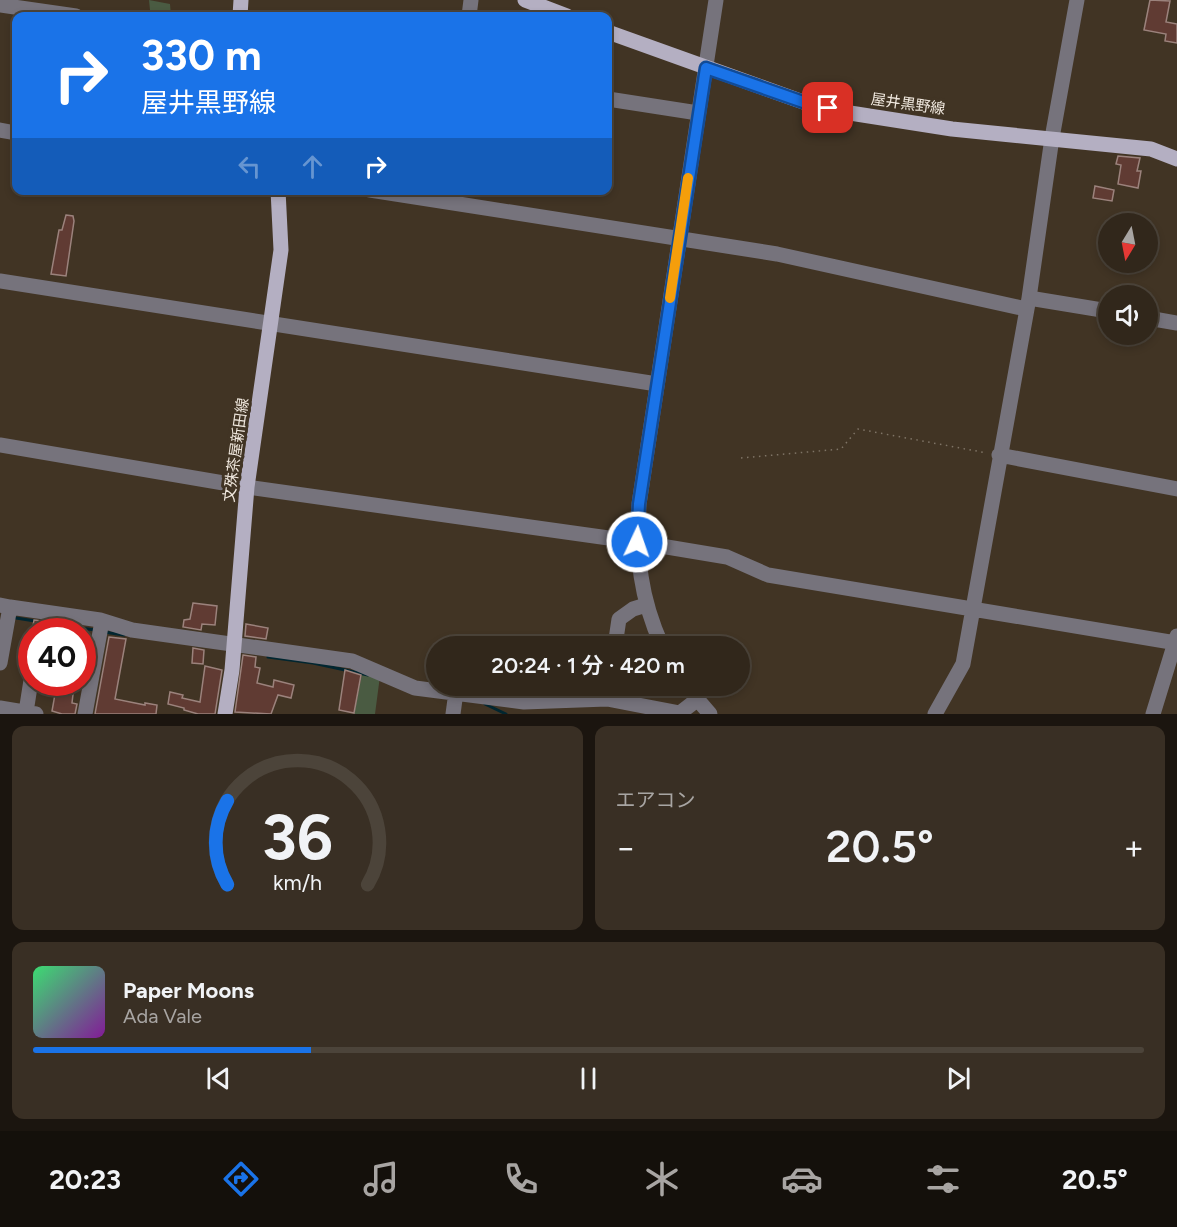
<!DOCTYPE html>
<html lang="ja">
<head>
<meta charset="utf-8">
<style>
  :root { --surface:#31271b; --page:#392f24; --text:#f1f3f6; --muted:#a8a5a3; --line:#4c443a; --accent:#1a73e8 }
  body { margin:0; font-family:Figtree,"Noto Sans JP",sans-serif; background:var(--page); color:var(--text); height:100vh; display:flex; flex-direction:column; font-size:22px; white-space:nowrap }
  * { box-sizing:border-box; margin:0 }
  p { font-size:20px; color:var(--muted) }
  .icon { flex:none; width:33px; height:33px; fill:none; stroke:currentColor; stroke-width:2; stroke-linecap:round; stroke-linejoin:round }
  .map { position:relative; height:714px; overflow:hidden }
  .panel { display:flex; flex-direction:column; gap:12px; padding:12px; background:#1b150f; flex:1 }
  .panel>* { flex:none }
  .top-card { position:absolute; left:12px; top:12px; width:600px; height:183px; border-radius:12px; box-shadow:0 3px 9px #0003,0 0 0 2px var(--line); background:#1a73e8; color:#fff; overflow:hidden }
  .needle { width:39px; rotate:190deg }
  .buttons { position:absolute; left:1098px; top:213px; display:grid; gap:12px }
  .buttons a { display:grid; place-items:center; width:60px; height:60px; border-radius:50%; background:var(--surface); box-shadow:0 3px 9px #0003,0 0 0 2px var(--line); font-size:30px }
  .speed { position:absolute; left:18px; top:618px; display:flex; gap:12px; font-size:30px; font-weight:700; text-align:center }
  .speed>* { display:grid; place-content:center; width:78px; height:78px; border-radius:50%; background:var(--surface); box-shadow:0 3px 9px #0003,0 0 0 2px var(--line); line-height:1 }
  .speed .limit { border:9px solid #d22; background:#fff; color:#111 }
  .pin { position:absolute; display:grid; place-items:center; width:51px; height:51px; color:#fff; margin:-26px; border-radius:12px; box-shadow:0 3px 9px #0006 }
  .me { position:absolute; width:66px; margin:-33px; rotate:3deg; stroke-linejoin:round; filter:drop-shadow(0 0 4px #0008) }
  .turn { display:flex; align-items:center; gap:21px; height:126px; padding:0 30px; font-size:27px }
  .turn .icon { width:78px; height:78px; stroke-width:2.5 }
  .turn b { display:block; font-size:42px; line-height:51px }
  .lanes { display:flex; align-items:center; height:57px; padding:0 30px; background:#0003; justify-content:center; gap:30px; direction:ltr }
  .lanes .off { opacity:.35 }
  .big { font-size:45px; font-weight:600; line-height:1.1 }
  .panel .tile { flex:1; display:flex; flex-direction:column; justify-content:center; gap:9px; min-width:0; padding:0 21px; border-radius:12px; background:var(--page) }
  .panel .dial { align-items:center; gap:0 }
  .dial svg { height:156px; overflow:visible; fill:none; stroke:var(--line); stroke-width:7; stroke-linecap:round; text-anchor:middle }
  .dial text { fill:var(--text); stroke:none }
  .song { display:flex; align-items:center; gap:18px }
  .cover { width:72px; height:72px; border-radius:9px; background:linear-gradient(135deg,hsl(140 70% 55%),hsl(290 70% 35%)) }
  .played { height:6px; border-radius:3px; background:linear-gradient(90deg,var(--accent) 25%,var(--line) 25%) }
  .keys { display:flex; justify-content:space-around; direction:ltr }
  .heat { display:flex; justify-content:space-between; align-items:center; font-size:33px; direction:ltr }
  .panel .tiles { flex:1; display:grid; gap:12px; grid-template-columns:1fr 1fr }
  .tile:last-child { grid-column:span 2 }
  .trip { position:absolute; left:426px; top:636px; width:324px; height:60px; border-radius:30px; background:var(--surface); box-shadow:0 3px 9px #0003,0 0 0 2px var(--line); font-weight:600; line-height:60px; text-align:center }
  .menu { display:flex; height:96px; justify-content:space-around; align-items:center; background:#14100b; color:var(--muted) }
  .menu .icon { width:42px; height:42px }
  .menu .current { color:var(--accent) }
  .menu b { font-size:27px; color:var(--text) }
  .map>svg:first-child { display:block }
  .green { fill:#4a5b42 }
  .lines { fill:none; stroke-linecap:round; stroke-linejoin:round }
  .stream { stroke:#012630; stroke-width:3 }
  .building { fill:#603b33; stroke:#9b827c; stroke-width:1.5 }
  .path { stroke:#7f7466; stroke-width:1.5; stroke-dasharray:1.5 4.5; stroke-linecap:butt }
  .minor { stroke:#76737c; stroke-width:15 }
  .major { stroke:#b4afc2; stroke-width:15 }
  .route-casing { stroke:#114b97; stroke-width:15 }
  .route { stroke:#1a73e8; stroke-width:10 }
  .slow { stroke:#f59e0b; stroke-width:10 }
  .labels { text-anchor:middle; stroke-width:6; stroke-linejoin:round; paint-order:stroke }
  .street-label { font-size:15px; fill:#efe7dd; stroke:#413424 }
</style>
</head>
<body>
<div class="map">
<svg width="1177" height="714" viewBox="0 0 1177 714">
  <rect width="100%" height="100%" fill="#413424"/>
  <path class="green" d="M149 0 170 4 171 16H141L142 10H150Z
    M363 669 380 676 375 714H354Z"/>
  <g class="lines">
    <path class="stream" d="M16 618 35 621
      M45 623 95 630
      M104 632 124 635
      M268 657 313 663 368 675
      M485 704 506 714"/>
  </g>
  <path class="building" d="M1150 0 1170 1 1166 22 1177 24V43L1165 41 1166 34 1144 30Z
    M1118 156 1140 158 1137 171H1141L1138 188 1118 184 1121 165 1116 164Z
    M1095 186 1114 190 1112 201 1093 198Z
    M66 215 73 216 74 221 66 276 51 274 59 230H62Z
    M193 603 217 606 215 625 202 624 201 630 183 627 184 620 190 619Z
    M34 620 48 622 46 632H32Z
    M246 624 268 628 266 639 245 636Z
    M109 637 126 639 115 699 145 705V703L157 705 156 714H95Z
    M193 648 204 650 203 664 192 663Z
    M243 655 256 657 255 667 260 668 257 683 273 687 274 680 294 685 291 698 278 695 271 714 235 712Z
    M205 666 222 670 215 714H198L184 710V708L168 704 170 692 183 695 182 698 200 702Z
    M345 670 361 675 354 713 339 710Z
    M57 683 74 686 72 703 77 704 75 714H62L52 711Z"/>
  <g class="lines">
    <path class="path" d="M741 458 841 449 858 429 987 453"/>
    <path class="minor" d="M0 5 76 16
      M469 16 471 0
      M608 99 698 113
      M0 130 16 133
      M370 190 777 254 1026 309
      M0 281 657 384
      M1029 298 1108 311
      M1148 318 1177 323
      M0 445 247 487 637 542 727 557 768 575 1177 643
      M999 455 1177 489
      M0 605 10 607 0 663
      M10 607 100 620 132 630 352 661 415 688 524 702 607 699
      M615 646 619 619 633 609 646 605
      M662 646C640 597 636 557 639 504L716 0
      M609 686 607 699 680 713 698 699
      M686 686 710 714
      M0 708 36 714
      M26 712 32 674
      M85 714 102 621
      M453 714 456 692
      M935 714 963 664 1029 298 1052 138 1077 0
      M1153 714 1177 636"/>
    <path class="major" d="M525 0 567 16
      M240 16 241 0
      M608 32 806 103 850 113 952 129 1151 149 1177 159
      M225 714 232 670 247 487 281 250 278 190"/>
  </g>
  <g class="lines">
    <g class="route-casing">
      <path id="route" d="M637 542 639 504 706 68 806 103 828 108"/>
    </g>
    <use href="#route" class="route"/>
    <path class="slow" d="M670 298 688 178"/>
  </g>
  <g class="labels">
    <g class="street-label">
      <text transform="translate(908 104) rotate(8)" y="5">屋井黒野線</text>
      <text transform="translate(236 450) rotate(-82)" y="5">文殊茶屋新田線</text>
    </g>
  </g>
</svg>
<div class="buttons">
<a><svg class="needle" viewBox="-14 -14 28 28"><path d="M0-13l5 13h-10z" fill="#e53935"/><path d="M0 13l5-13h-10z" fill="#a8a5a3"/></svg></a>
<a><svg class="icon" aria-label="sound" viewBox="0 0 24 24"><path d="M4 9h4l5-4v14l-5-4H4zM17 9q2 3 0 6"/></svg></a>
</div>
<div class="speed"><div class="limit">40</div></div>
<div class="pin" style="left:828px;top:108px;background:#d93025"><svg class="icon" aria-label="arrive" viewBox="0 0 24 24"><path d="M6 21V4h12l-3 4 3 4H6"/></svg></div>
<svg class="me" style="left:637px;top:542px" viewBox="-20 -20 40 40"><circle r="17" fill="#1a73e8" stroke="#fff" stroke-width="3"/><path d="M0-11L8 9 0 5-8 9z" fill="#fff"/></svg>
<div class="trip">20:24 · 1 分 · 420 m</div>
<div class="top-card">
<div class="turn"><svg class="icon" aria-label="right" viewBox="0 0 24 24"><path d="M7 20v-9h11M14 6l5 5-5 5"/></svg><div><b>330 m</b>屋井黒野線</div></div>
<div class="lanes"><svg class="icon off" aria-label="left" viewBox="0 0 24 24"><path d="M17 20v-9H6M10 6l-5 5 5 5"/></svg><svg class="icon off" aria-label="ahead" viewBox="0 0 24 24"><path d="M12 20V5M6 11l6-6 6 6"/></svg><svg class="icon" aria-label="right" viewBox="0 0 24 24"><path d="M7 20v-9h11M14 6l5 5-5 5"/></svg></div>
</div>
</div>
<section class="panel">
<div class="tiles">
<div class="tile dial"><svg viewBox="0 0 100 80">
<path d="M14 69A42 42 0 1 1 86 69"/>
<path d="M14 69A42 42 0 0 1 14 26" stroke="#1a73e8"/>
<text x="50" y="56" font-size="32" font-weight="700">36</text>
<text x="50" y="72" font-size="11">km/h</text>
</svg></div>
<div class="tile"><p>エアコン</p>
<div class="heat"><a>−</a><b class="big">20.5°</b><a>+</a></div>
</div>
<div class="tile">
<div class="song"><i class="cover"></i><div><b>Paper Moons</b><p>Ada Vale</p></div></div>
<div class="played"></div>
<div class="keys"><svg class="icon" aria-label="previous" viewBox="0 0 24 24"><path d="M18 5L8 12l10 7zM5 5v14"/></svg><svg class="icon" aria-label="pause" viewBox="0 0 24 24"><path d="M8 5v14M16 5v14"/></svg><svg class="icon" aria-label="next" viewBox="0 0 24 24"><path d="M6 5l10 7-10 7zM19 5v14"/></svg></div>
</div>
</div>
</section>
<nav class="menu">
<b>20:23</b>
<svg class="icon current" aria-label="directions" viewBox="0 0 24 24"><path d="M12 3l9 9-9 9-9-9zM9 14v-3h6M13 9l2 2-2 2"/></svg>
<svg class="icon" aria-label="music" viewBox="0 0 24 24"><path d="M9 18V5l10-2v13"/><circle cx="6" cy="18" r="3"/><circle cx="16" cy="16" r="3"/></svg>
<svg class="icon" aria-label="phone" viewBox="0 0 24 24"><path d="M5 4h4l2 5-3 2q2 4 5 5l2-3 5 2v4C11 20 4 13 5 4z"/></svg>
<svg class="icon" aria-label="climate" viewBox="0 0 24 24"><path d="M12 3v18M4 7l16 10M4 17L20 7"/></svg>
<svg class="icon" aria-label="car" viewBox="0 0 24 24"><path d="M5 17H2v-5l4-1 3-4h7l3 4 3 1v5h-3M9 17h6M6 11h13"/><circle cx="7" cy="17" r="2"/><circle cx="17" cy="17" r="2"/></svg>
<svg class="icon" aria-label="filters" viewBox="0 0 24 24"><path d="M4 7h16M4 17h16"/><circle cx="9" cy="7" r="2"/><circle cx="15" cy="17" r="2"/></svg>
<b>20.5°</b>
</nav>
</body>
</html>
